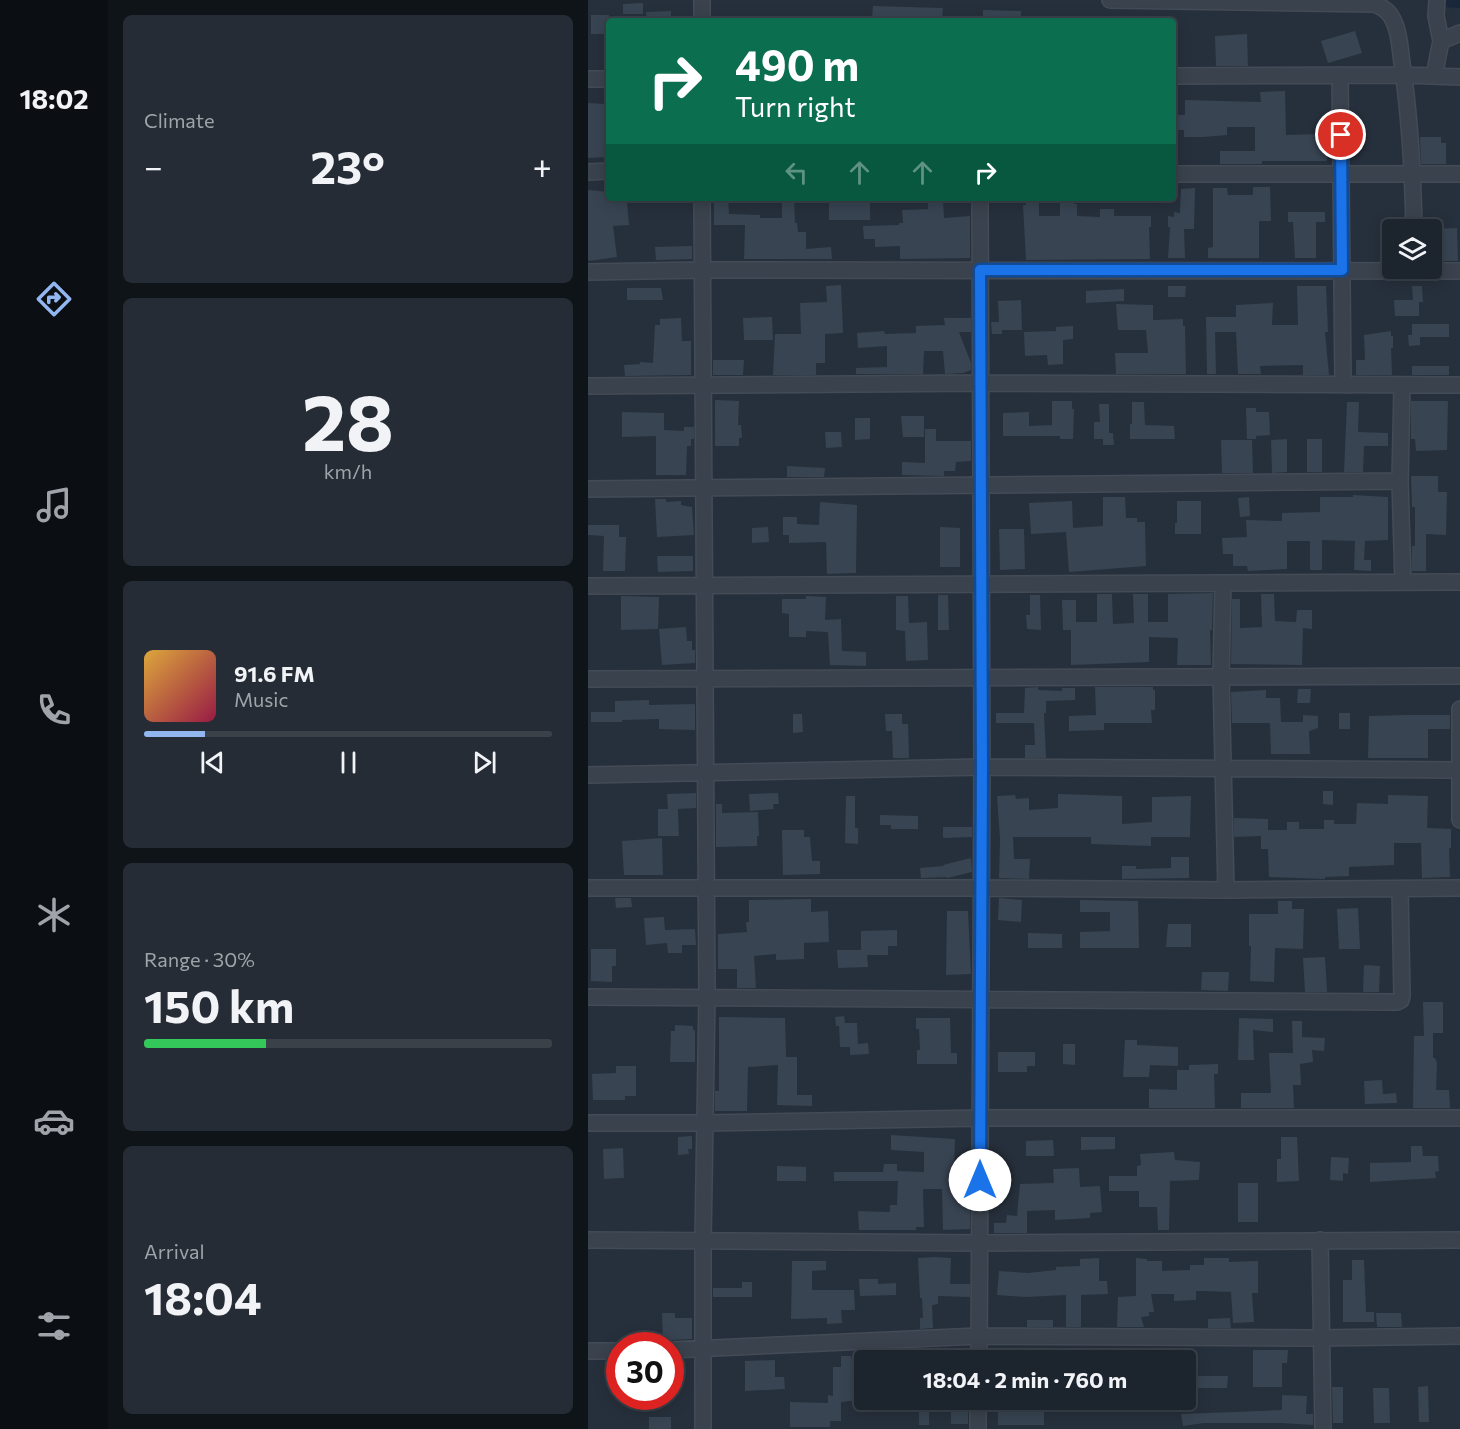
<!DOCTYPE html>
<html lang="en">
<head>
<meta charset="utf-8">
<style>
  :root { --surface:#1c242d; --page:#252c35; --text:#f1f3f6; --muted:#a0a4aa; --line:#3a4149; --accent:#92b7f0 }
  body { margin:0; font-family:Commissioner,sans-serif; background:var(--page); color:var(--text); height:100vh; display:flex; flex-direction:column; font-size:22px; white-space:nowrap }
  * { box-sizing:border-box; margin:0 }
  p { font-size:20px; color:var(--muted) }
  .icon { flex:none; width:33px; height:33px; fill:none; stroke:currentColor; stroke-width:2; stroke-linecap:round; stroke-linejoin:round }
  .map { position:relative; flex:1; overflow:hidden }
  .sheet { display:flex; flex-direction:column; gap:15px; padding:15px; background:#0f1419; width:480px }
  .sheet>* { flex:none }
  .guide { position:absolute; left:18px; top:18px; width:570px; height:183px; border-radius:6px; box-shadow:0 3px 15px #0003,0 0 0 2px var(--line); background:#0b6e4f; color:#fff; overflow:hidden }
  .fabs { position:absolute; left:794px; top:219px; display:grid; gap:12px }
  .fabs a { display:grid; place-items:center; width:60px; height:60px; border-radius:6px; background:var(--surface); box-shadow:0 3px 15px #0003,0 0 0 2px var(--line); font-size:30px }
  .speed { position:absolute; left:18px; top:1332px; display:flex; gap:12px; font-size:30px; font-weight:700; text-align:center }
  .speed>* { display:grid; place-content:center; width:78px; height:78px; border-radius:50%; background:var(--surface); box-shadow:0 3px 15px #0003,0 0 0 2px var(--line); line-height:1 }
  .speed .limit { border:9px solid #d22; background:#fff; color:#111 }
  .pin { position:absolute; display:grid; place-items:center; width:51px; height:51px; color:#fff; margin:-26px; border:3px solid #fff; border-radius:50%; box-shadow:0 2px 6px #0007 }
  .me { position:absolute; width:66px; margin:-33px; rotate:0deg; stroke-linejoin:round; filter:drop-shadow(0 0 4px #0008) }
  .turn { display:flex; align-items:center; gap:21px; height:126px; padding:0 30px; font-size:27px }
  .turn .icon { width:78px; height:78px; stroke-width:2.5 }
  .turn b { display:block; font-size:42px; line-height:51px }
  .lanes { display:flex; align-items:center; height:57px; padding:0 30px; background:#0003; justify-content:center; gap:30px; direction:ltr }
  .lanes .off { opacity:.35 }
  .big { font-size:45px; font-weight:700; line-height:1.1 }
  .sheet .tile { flex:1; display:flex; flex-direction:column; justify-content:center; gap:9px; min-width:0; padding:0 21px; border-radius:9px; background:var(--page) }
  .sheet .dial { align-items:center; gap:0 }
  .dial b { font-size:78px; line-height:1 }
  .song { display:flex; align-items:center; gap:18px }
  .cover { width:72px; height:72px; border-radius:9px; background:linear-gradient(135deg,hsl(40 70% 55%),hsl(340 70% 35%)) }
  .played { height:6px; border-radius:3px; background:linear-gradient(90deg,var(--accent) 15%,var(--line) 15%) }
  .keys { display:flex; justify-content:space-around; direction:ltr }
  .heat { display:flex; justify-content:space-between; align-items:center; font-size:33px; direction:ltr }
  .charge { height:9px; border-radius:4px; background:linear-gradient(90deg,#34c759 30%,var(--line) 0) }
  .trip { position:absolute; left:266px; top:1350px; width:342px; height:60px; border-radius:6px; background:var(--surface); box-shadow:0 3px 15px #0003,0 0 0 2px var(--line); font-weight:700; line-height:60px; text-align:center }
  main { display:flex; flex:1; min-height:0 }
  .tab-bar { display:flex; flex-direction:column; width:108px; justify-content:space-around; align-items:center; background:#0b0e12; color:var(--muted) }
  .tab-bar .icon { width:42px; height:42px }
  .tab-bar .on { color:var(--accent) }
  .tab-bar b { font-size:27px; color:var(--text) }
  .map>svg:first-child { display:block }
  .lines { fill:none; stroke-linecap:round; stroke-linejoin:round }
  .canal { stroke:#1a273a; stroke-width:14 }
  .building { fill:#384452 }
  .minor-casing { stroke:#434b56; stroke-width:18 }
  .minor { stroke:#3a424d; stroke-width:15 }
  .route-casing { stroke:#114b97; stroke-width:15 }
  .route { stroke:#1a73e8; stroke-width:10 }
</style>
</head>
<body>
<main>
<nav class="tab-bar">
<b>18:02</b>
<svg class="icon on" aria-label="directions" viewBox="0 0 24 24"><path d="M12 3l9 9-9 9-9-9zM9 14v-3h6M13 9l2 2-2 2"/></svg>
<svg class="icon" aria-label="music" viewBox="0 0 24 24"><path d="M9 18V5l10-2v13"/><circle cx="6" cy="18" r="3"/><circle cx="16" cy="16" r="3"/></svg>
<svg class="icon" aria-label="phone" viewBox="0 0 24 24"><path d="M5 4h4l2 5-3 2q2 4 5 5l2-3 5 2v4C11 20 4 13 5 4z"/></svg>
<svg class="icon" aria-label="climate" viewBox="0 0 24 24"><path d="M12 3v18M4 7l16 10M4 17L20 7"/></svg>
<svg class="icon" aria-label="car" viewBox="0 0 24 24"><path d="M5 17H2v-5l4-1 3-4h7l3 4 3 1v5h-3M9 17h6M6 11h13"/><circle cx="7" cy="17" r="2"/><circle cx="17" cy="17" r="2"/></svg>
<svg class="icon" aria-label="filters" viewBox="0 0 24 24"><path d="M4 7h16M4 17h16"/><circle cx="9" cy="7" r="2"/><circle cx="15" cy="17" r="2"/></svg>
</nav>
<section class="sheet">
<div class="tile"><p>Climate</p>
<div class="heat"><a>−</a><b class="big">23°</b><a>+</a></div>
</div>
<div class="tile dial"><b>28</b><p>km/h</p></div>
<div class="tile">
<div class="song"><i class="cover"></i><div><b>91.6 FM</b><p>Music</p></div></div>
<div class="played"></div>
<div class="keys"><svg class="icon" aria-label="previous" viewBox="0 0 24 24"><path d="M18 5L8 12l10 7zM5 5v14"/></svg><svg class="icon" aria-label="pause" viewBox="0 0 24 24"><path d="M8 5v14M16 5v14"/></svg><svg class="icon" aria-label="next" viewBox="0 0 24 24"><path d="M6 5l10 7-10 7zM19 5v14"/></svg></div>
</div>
<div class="tile"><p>Range · 30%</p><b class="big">150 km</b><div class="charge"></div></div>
<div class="tile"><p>Arrival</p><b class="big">18:04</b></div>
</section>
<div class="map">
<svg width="872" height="1429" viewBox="0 0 872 1429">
  <rect width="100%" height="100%" fill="#26303c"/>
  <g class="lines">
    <path class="canal" d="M857 0 872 1"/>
  </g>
  <path class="building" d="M55 3V14H35V4Z
    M285 6 355 8 354 20 316 19V21H305V18H284Z
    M395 10 433 11V21L395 20Z
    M83 11V21H59L58 12Z
    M3 15H21V34H3Z
    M767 31 774 53 740 63 733 41Z
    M659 34 660 66H628L627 36Z
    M697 91 698 135 731 134 732 149H739V161H674V164H632V151H667V127H639V135L615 137H596V130H588V115H597V100L673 102 672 92Z
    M0 103 17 104V120H21V157L0 158Z
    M832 137H853V143H858V164H833Z
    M665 187H682L683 221H671V258H620V248L625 247V188H639L640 195H665Z
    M607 188 606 229H596L597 258H580L582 227H580V216L586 217V212L592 213 593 189Z
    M0 190 21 192V198H30V202H39L41 225 25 226 29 257 0 261Z
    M126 198H140L141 214 172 215V218H194V198H206L207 223H209L210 232H218V249L243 247 244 259H156L157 225H126Z
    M241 198H282V220H241Z
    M340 198H355L356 218 382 216V258L312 259V246L287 247V239H276L275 226 311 225V223H315L314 210 340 209Z
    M472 198H486V204H489V216L512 217V209H526V216H563V227H561L562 259 438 260 435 205H438V201L451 202V216H472Z
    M700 212H737V222H728V258H707L705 222H700Z
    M799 217H809V228L799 229Z
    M869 228 870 261H843V229Z
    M104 246V259L68 260 67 247Z
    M253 285 255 333 237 334V363H228V375H185L187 334H213L212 303 239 302 238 286Z
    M580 286H598L597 297H580Z
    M709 286H738L740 332H737L741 375H715V365L672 366 673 374H650L648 332H627L628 374H619L618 317H648V305L685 303 684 325H710Z
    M824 286H834L835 302H831V316H807L806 300H825Z
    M39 288H73L75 300H39Z
    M536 289V301L498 303V291Z
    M433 300 434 330H414V334H404L403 322H411L410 301Z
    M528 304 565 305V320L595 319V326H597L598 374H528L527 353H560L558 330H530Z
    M184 317 185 340H156L155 318Z
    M93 318 94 341H103V375L37 376 36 365 52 364V362L65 363 67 325H72V319Z
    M356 318H383V332H371L383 363V370L375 373 357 374 355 351H336L335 374H268V368L299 367V346L270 348 269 333 296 331 297 334 328 333V326L357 325Z
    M824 324H861V337H832V345L821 346 820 335H824Z
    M485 326V339L475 340V364L460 365 459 355 437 356 436 332 468 331V327Z
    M803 331V336H805V348H803L804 375H768V360H777L776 335Z
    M125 360H156L155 375H125Z
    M824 366H861V375H824Z
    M127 400 151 401 150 425H153L154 438H151V446H127Z
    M464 401H484V409H486L485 439H472V436H415V413L441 412V426L464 425Z
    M823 401H860L859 450 828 451 827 439H823Z
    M544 402H556L557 425 586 426 587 439H542V424H544Z
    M759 402H771L770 432 800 433V446H776L775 472H756Z
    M511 404H521V433H525L526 445H515V439H506V422H512Z
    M658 408H668V412H681L682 435 668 436V439H659Z
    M34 412 76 413V430L96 431V427H106V439H103V446H99L98 475H68V436L34 437Z
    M313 416H336V437H315Z
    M267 418H282V439L267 440Z
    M337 429H348V441H383V461L368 462 367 471H356V476L314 475V462L337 463Z
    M237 432H253L254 447 238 448Z
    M699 439V472L684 473 683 440Z
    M719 439H734V472H719Z
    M633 440H664L665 473H634Z
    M199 466 237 468 236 477H199Z
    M823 476H850V492H859L858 535 838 534V571H824V546H827V507H824Z
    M765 495 800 497V540L777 541 776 560H783V571L766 570 767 541 734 540V570H722V541H699V569L660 571 659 566H645V554H635L634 538 659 537 658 520 694 521V513L732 512V497H765Z
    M515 497H537L538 518H549V522H557L558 566 481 572 478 532 443 534 441 503 484 501 485 528 515 526Z
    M661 497 662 516 652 517 650 498Z
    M67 499H78V502L93 501V505L104 507 106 535 69 537Z
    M589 501H613V534H587V523H589Z
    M232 502 269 505 268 573 239 574 238 542 201 543V535H195V517H209V524L231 525Z
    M0 525H31V537H38L37 571H15L16 536 0 535Z
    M180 527 181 542 164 543V528Z
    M352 527 372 528V567H352Z
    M411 529H436L437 569 412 570Z
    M69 556H105V571L70 572Z
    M625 593 624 630H622L623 665H589L590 638 561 637V662L483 665V630H475L474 600H488V622H509V594H524L525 624 546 623 545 594H560V622H580V594Z
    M673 594H686L687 621 708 622 709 610H724V629L715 628 714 665 643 664 644 599H652V628L674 627Z
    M350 595H360L361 630H350Z
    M442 595H452L453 630 439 629 438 615H442Z
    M33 596 71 597 70 629 33 630Z
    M218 596 238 597 237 620 253 619 254 651 278 652V666L242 665 240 632 218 631V637H201V614L194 613V599H218Z
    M308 596H320L321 623 339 622 340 660 318 661 317 631 308 630Z
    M98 627 99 641H104V650H107V663L74 665 71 629Z
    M450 687V690L474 691V688H487V700L458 701V713H456L458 758H437V745H447L446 723H408V713H436L437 688Z
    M507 687H565V690H567V710H563L564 723H516V730L481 731V716L508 715Z
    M710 689H723L722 703H709Z
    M678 690V698H692L693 722H715V715L730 716V728L721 731 722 754H683L682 723H644L643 692Z
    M61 700V705L107 704V730L71 729V719L34 720V722H3V712H27V701Z
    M751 713H762V729H751Z
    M205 714H214L215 732 205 733Z
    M297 714H314V724H320L321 758H305L304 731H298Z
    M818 715H862V729H840V758H780L781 716Z
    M735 791H745V805L735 804Z
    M108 793V808L90 809 91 836H70V809H80L79 794Z
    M190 793 191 804H185L186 809 162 811 161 794Z
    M470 794 534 796V824L564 822V797L603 796 602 837H563V846L503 844V837H425L426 859H442L441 879 411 878 412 839 409 796 427 795 428 799 441 798V810L470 808Z
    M800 795 840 796 839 828 863 829V848H861L862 877 834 878 833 843H806V865L761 867V876L737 877V879L681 877 680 849H673V836L646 837V818L680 819V830H699V822H711V829H736V820H746V824H768L769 803 800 804Z
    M258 796H267V828H270V844L257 843Z
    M128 804H134V813L170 812 171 836H169V846L128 847Z
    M292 815 330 816V829H303V825H292Z
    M355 827H384V837L356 838 355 837Z
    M194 830H216V837H222L224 861H232V874L195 875Z
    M74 838 75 875H36L34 841Z
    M583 857H601V878L534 879V866H548V869L583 868Z
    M383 858 384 872 359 878 358 877 333 878 332 868 356 866 355 865Z
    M27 898H43L44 907 28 908Z
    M411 898 434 900 433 922 410 920Z
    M223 899V912L240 911 241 942 216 943V959L188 960V954L166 956 168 988H149V969H130V934L159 932 158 922H161V900Z
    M492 900 550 901 551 948H492V932L522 931V912H492Z
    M690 901H704V909H716L715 949 687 948 686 982 662 981 663 946H661V914H690Z
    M770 908 772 949H751L749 909Z
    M359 911H380L383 974 358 975Z
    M76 917 77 930 107 929 108 945H94V953H80L79 943 58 945 56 918Z
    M580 924H603V947H578Z
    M309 930V946H300V955H279L280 967 250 968 249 950H273V931Z
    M440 933 474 934V948H440Z
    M3 949H28V966H24V982L3 981Z
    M737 957 739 992H717L715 958Z
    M776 965 792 966 791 992H775Z
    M614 972H641L640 991 613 990Z
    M835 1002H855V1033H845V1058H847L849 1063 848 1090H861L862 1108H825L826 1036H836Z
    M256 1016 257 1023H269L270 1044 280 1043 281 1054 262 1055V1047H252L251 1026H248L247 1017Z
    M131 1017 197 1018 198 1057H209V1095H224V1106L189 1105 190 1065 160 1067 159 1111H127V1091H131Z
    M328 1018H362L363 1053H369V1064H329V1050H332L331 1029H328Z
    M651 1018 685 1019V1032L665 1030 666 1060H650Z
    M704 1021H714V1037L737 1038 736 1051 724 1050 725 1062 712 1064 713 1085H705L706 1108H653V1093H683L681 1053H705Z
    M87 1025 105 1026V1030H107V1062H82L83 1031H87Z
    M537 1040H549V1045L590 1047V1066L562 1065 561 1077H535Z
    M475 1044H487V1065L475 1064Z
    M410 1052H447V1066H439V1072H410Z
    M630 1064V1074H626L627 1108H561V1089L589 1090V1070H601V1065Z
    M28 1066H48V1096H37V1100H5L4 1074 28 1073Z
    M794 1080 795 1094 808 1093 809 1103 777 1104 776 1081Z
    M303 1135 367 1139 366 1172H382V1229L355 1230 354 1189H335L336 1227H328V1230H271L270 1211 302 1212V1205H309L310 1181H246V1172H295L296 1164H309V1171L336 1172V1152L303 1150Z
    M104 1136V1149H100L101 1154 90 1155V1137Z
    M493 1137H527V1149L493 1150Z
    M693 1137H709L711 1181 689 1182V1159H693Z
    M465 1140 466 1156H438V1141Z
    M823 1146H834L835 1156H850L851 1171 847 1172 848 1178 782 1182V1163L823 1162Z
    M35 1148 36 1178 16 1179 15 1149Z
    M586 1152 587 1160 612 1162 611 1180 582 1181 581 1230H570L569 1207H551V1191H521V1176H549V1166L553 1165 552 1154Z
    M743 1157 761 1158 760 1174 755 1173V1181L742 1180Z
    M189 1166 218 1167V1181H189Z
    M491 1168 492 1187 512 1186 514 1212 502 1213V1218L467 1220V1210L439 1211V1233H406V1223H418L419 1215 429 1216 432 1184 466 1183 465 1169Z
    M650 1183H670V1222H650Z
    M346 1257 363 1258 362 1284H382V1297L350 1296V1304L344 1305 345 1328 332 1329V1318H335L334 1298H332L330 1258Z
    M511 1258V1281H519L520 1294 493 1295V1327H478V1295L438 1297 409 1295 411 1271 440 1273 468 1270V1267L492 1266V1259Z
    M548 1258 559 1259V1261H574V1271L602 1270V1265H616V1258H641V1262L670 1261V1293H664L666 1322 645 1323 643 1292 613 1291H608V1300L586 1301V1294H563L566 1312H561V1316L553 1317 556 1327H529L530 1297 548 1296Z
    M764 1260H776L778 1312H786V1322H755V1280H764Z
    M204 1261H238V1270L224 1271V1290H266L267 1310H253L254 1323 239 1324V1318L203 1319Z
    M271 1279H290V1284L308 1283V1295L272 1296Z
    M154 1282H164V1297H125V1288H154Z
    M74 1313H87V1318H104V1339L82 1340 75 1343Z
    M788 1313H813L814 1327H789Z
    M642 1318 643 1328H620V1319Z
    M439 1320H465V1327H439Z
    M665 1350H700L699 1363H694V1387H665Z
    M437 1351V1360H401V1352Z
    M253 1356H263L264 1360H276V1388H270L271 1400 253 1402V1421H242V1427H202V1402L240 1403V1395L245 1396V1367H253Z
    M187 1360V1377H196L197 1389 157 1391V1361Z
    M600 1376H640L639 1388H597V1378H599Z
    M840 1386 841 1422H831L830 1387Z
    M744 1387H755V1423H745Z
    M785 1388H801L802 1423H786Z
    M694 1395 719 1396 718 1414H725V1425L693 1423H616L595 1426 593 1414 694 1410Z
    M410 1400H459V1412H456V1425H410Z
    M331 1405H341V1425H331Z
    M363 1408 380 1409V1424H363Z
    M61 1417H83V1429H61Z"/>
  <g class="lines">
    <g class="minor-casing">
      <path id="minor" d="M522 0 787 4C796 8 802 12 806 22 812 34 812 50 814 63 822 118 825 174 826 230
        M114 21V0
        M853 41 872 33
        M752 75 755 385H763
        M585 76 816 75 872 77
        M846 76 853 41 848 16 849 0
        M0 79H21
        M0 172 21 171
        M585 174H872
        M114 198 119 997 115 1242V1429
        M0 272 115 270 872 271
        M0 386 393 383 872 385
        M814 387 812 481 815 582
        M0 489 812 481
        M635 583 633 677 638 890
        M0 586 872 582
        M0 679 872 676
        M872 709V820
        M0 775 394 767 872 770
        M0 888H393L638 890 872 888
        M0 997 809 1002 813 1000 814 996 812 889
        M0 1123H117L392 1118H872
        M0 1240 391 1243 872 1240
        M732 1240 735 1429
        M82 1350 391 1336 732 1338 872 1336
        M0 1351H32
        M391 1360 394 767 392 198
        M390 1429V1400"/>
    </g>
    <use href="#minor" class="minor"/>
  </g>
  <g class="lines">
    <g class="route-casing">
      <path id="route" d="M392 1180 394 767 392 270H754L753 135"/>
    </g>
    <use href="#route" class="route"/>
  </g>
</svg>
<div class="fabs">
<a><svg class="icon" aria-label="layers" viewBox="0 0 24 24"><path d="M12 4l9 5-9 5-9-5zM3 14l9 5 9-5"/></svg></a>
</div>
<div class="speed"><div class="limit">30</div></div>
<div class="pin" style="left:753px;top:135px;background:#d93025"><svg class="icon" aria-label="arrive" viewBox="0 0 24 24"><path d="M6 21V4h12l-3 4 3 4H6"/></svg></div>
<svg class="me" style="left:392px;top:1180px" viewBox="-20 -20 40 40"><circle r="19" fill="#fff"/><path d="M0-13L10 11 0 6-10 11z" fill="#1a73e8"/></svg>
<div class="trip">18:04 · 2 min · 760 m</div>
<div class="guide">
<div class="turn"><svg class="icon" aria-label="right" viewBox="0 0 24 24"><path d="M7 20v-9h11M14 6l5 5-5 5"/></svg><div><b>490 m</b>Turn right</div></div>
<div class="lanes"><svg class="icon off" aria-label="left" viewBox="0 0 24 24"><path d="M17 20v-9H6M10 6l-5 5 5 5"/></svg><svg class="icon off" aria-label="ahead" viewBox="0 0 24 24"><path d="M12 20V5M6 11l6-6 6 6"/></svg><svg class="icon off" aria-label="ahead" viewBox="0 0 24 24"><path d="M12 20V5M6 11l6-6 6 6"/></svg><svg class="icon" aria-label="right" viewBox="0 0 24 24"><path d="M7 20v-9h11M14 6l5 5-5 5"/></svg></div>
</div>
</div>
</main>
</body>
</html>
